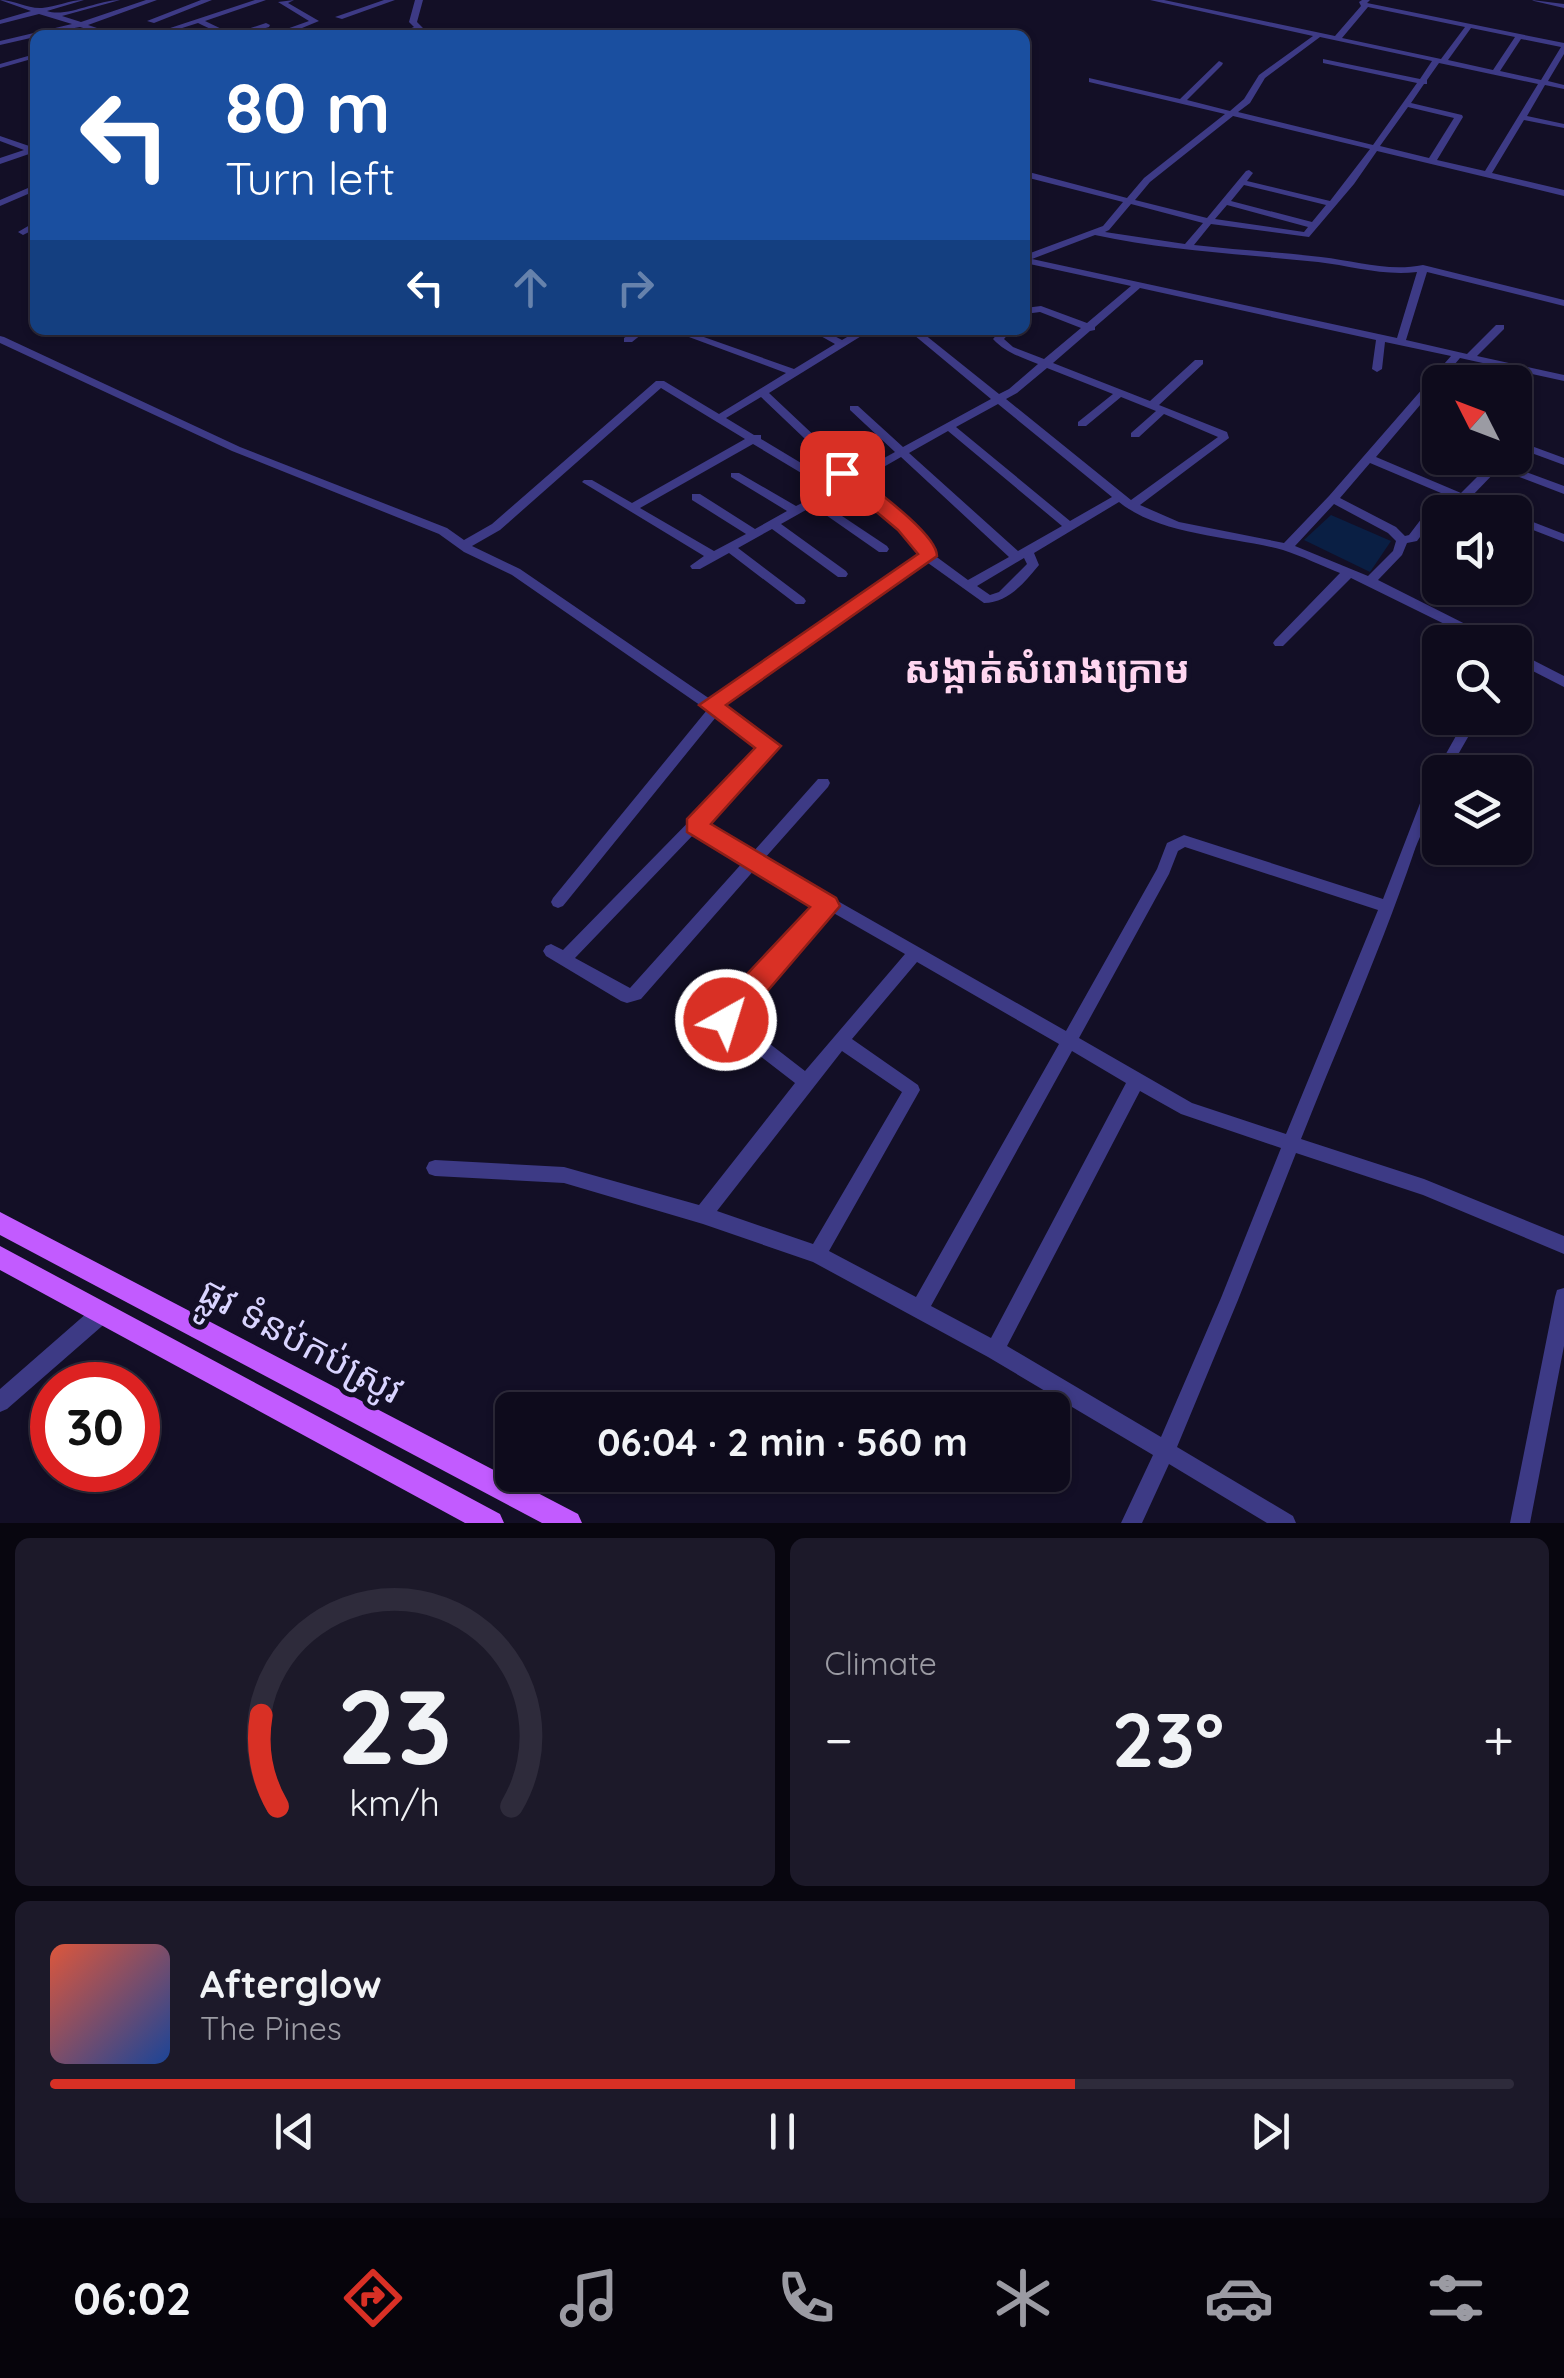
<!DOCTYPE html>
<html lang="en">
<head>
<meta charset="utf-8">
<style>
  :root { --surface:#0e0b1c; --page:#1c1929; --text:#f1f3f6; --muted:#9b9ba3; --line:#2e2b3b; --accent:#d93025 }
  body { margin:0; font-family:Quicksand,"Noto Sans Khmer",sans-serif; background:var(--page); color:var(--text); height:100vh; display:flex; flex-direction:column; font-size:38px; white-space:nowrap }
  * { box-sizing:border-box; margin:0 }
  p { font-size:32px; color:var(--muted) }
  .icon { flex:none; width:55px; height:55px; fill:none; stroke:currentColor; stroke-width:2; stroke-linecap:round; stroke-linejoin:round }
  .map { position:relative; height:1523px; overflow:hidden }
  .sheet { display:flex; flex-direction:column; gap:15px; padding:15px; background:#08060f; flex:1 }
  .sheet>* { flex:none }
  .banner { position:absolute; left:30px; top:30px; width:1000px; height:305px; border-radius:15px; box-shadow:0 2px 8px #0004,0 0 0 2px var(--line); background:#1a4fa0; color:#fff; overflow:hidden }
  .needle { width:65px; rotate:312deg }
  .tools { position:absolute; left:1422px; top:365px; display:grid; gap:20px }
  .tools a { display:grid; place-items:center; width:110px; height:110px; border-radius:15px; background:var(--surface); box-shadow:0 2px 8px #0004,0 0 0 2px var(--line); font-size:50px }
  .speed { position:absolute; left:30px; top:1362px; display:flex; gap:20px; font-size:50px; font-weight:700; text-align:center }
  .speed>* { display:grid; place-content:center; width:130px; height:130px; border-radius:50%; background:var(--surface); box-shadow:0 2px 8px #0004,0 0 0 2px var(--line); line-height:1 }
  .speed .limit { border:15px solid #d22; background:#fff; color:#111 }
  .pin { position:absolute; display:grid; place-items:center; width:85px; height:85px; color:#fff; margin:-42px; border-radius:20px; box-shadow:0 5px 15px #0006 }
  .me { position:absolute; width:110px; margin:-55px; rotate:39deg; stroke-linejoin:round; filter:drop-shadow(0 0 8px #0008) }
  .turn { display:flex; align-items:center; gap:35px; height:210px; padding:0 30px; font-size:45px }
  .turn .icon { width:130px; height:130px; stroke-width:2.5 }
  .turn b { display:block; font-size:70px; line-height:85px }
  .lanes { display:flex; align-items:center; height:95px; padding:0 30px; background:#0003; justify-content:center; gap:50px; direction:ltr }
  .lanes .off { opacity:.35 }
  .big { font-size:75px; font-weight:700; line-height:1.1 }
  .sheet .card { flex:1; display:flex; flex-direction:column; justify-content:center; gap:15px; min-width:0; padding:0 35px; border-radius:15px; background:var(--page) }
  .sheet .dial { align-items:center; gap:0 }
  .dial svg { height:260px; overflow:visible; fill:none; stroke:var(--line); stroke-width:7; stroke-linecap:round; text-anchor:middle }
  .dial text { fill:var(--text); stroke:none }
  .song { display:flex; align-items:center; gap:30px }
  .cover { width:120px; height:120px; border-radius:15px; background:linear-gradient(135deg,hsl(10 70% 55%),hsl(220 70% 35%)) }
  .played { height:10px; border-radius:5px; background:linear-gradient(90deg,var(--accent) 70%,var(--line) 70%) }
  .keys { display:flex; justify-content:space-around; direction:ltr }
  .heat { display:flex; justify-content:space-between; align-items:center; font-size:55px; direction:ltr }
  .sheet .tiles { flex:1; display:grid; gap:15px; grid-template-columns:1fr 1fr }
  .card:last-child { grid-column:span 2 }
  .trip { position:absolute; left:495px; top:1392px; width:575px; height:100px; border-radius:15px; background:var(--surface); box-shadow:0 2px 8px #0004,0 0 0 2px var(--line); font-weight:700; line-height:100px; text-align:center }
  .menu { display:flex; height:160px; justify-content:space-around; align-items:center; background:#06040b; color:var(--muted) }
  .menu .icon { width:70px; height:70px }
  .menu .selected { color:var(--accent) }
  .menu b { font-size:45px; color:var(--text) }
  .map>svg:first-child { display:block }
  .water { fill:#0a1f44 }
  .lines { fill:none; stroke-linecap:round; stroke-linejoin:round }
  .minor { fill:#3d3a85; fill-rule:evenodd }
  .major { fill:#c25bff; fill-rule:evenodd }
  .route { fill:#d93025; stroke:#8d1f18; stroke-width:2.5 }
  .labels { text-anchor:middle; stroke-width:10; stroke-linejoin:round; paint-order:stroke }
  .quarter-label { font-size:38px; font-weight:bold; fill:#ffd6f0; stroke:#130f26 }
  .near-street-label { font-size:38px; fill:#d9d4ff; stroke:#130f26 }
</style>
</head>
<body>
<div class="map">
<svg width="1564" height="1523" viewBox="0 0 1564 1523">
  <rect width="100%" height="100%" fill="#130f26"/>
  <path class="water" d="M1331 515 1391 541 1370 572 1304 540Z"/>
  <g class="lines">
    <path class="minor" d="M0 0C14 0 28 9 42 8 56 7 69 0 84 0L47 11C66 18 97 0 120 0L62 16 81 22 146 0H157L88 25 118 35H106L80 27 35 35V37L0 45V41L72 24 39 14 0 24V20L31 11Z
      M201 0H212L154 23 147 21Z
      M255 0H266L205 21 232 34 266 23 270 25 269 27C233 38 231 39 198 23L160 35H149Z
      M294 0 288 3 319 21 290 33 291 35H282L281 31 309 21 278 2Z
      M384 0H395L342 19 335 17Z
      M415 0H423L417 22 430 35H422L418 31 405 35H393L414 27 409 22Z
      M1150 0H1164L1335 36 1361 6 1359 2 1362 0H1370L1367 3 1564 43V54L1548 81 1564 85V89L1545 85 1527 116 1564 124V128L1524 120 1492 173 1564 190V196L1377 151 1354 184 1309 237 1211 224 1194 245C1236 250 1279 252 1321 257 1356 261 1388 272 1423 265L1564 300V306L1427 272 1406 340 1467 354 1496 325H1504V329L1477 356 1564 375V381L1460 358 1376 457 1461 493 1492 462 1496 461 1564 486V494L1498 469 1471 497 1503 509 1504 512H1490L1450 497 1417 541 1407 543 1402 555 1378 580 1495 639 1497 642H1481L1351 578 1283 646H1275L1273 643 1275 640 1340 573C1322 566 1302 556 1283 550 1232 536 1161 536 1119 502L1034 553 1039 565C1024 583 1008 603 984 603L928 563 719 705 775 743 777 747 704 824 753 852 818 779H828L830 783 828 787 764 859 1066 1031 1157 869 1167 843 1184 835 1383 899 1424 793 1466 718H1479L1448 772H1440C1440 800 1423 827 1414 852 1381 949 1339 1043 1301 1139L1424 1179 1564 1236V1254L1423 1195 1296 1153 1238 1300 1177 1447 1293 1516 1296 1523H1267L1169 1464 1142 1523H1121L1153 1455 988 1357 813 1262 703 1224 564 1183 435 1176 429 1174 426 1168 429 1162 435 1160 564 1167 699 1205 795 1083 720 1025 718 1020 720 1009 818 904 756 868 641 999 627 1003 621 1001 546 956 543 951 546 946 551 944 563 950 761 748 716 717 563 906 558 908 553 906 551 902 553 898 707 710 512 575 464 552 439 534 232 451 0 343V336L4 337 240 447 447 528 464 540 492 524 656 381H664L719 414 786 373 670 330H684L794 369 835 344 810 330H823L842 340 859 330H871L769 393 855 474 895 452 850 410V406H858L903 447 991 399 908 330H919L999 394 1009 389 1038 364C1021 357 1006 353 993 339L1001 330H1012L1004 339 1013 347 1044 359 1081 328 1040 312 1025 314V308L1041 306 1087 323 1131 286 1025 263V255L1103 226 1123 202 1025 177V171L1127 198 1144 178 1225 114 1089 82V78L1180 99 1219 61 1223 63 1222 65 1187 100 1230 111 1244 99 1259 75 1313 36ZM1368 7 1465 27 1441 59 1342 38ZM1471 28 1515 37 1493 70 1448 60ZM1320 37 1432 61 1420 79 1323 59V63L1417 83 1373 145 1238 112 1250 103 1265 78ZM1521 39 1561 47 1541 80 1500 71ZM1439 63 1538 84 1485 171 1437 160 1463 117 1462 115 1411 103 1424 84H1427V80ZM1408 107 1454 118 1429 158 1380 146ZM1233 116 1370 149 1330 201 1247 181 1253 173 1249 170 1246 171 1207 218 1135 200 1150 182ZM1244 185 1326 205 1312 222 1231 201ZM1131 204 1203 223 1185 244 1105 232 1109 230ZM1227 205 1308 227 1304 232 1215 219ZM1095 235C1169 251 1243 254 1318 262 1352 266 1382 276 1417 272L1397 338 1032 259ZM1140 288 1376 340 1372 369 1377 372 1382 369 1385 342 1451 356 1329 496 1284 543 1179 522 1140 505 1229 438 1227 432 1159 405 1203 364V360H1195L1150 401 1053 363 1090 331 1095 330V327ZM1047 368 1113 394 1078 422V426H1086L1121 397 1156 411 1131 433V437H1139L1164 414 1218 437 1131 500 1006 399 1017 393ZM661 388 745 439 632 503 592 480H584L582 482 704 556 690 566 692 569H700L729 553 796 604H804L806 601 804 598 738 548 772 529 838 577H846L848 574 846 571 781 524 813 506 879 552H887L889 549 887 546 821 502 852 484 922 551V555L710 699 520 569 472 546 500 530ZM761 397 846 478 836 484 761 439V435H754L726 418ZM998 404 1112 497 1070 521 956 427ZM948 431 1062 526 1018 551 909 453ZM753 444 828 489 807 497 806 501 796 506 739 473H731V477L787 511 755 529 700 494H692V500L746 534 714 551 640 508ZM901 457 1009 557 968 580 934 555 932 547 861 480ZM1370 463 1441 493 1409 535 1405 536 1396 527 1340 498ZM1334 504 1388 533 1396 541 1393 551 1368 576 1295 546ZM1024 558 1027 564 999 592 990 595 977 586ZM695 833 744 861 630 988 575 958ZM1185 847 1378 910 1286 1134 1192 1103 1079 1038 1169 874 1178 851ZM830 911 905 954 805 1071 734 1016ZM917 962 1059 1044 916 1297 829 1251 920 1090 918 1085 852 1039ZM842 1051 902 1092 813 1244 717 1211ZM1072 1051 1126 1083 991 1338 931 1306ZM1140 1091 1181 1114 1281 1148 1221 1298 1161 1437 1007 1346Z
      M1532 0 1564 4V8L1534 1Z
      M35 54V58L0 68V64Z
      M0 136 35 148V154L32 153 0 164V158L24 150 0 141Z
      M35 185V191L0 206V200Z
      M35 222V229L23 235 18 232Z
      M636 330H647L632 342H624V338Z
      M1515 440 1564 458V465L1515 447Z
      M1515 515 1564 534V542L1515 523Z
      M1515 651 1564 676V687L1515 662Z
      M1564 1288V1346L1530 1523H1510L1555 1297 1557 1290Z
      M102 1304 109 1306 111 1313 109 1320 7 1409 0 1412V1389L95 1306Z"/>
    <path class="major" d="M0 1212 578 1514 582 1523H542L0 1235Z
      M0 1246 500 1514 504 1523H465L0 1270Z"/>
  </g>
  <path class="route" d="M835 469H848C868 485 937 533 937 556L726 705 781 746 711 824 836 898 840 906 735 1029 726 1032 716 1029 712 1020 717 1006 810 907 687 832V819L755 748 699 705 918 554 898 530 835 477Z"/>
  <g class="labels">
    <g class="quarter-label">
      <text x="1047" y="683">សង្កាត់សំរោងក្រោម</text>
    </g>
    <g class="near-street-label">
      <text transform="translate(301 1341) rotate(28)" y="13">ផ្លូវ ទំនប់កប់ស្រូវ</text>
    </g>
  </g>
</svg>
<div class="tools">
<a><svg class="needle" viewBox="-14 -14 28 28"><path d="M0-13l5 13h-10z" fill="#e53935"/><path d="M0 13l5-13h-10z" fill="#9b9ba3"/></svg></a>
<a><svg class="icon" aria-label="sound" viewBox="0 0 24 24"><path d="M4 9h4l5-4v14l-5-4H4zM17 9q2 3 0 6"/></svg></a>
<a><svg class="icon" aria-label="search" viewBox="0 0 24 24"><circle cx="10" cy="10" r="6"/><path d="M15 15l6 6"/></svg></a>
<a><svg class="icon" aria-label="layers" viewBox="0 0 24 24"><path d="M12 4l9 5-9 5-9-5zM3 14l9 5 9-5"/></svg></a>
</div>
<div class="speed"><div class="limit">30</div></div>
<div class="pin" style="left:842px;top:473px;background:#d93025"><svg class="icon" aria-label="arrive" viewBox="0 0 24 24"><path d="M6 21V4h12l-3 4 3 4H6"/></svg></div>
<svg class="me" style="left:726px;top:1020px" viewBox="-20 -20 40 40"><circle r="17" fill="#d93025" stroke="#fff" stroke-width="3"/><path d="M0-11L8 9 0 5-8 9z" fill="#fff"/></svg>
<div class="trip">06:04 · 2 min · 560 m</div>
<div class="banner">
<div class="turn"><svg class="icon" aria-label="left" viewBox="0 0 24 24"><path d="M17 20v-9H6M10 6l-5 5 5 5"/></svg><div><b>80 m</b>Turn left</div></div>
<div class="lanes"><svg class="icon" aria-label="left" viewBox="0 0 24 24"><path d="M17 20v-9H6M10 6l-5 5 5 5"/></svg><svg class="icon off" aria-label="ahead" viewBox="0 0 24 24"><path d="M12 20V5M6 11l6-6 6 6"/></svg><svg class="icon off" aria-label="right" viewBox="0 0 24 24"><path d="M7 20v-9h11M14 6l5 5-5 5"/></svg></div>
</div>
</div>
<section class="sheet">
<div class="tiles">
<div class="card dial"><svg viewBox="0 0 100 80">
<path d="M14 69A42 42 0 1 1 86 69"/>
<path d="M14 69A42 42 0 0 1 9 41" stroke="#d93025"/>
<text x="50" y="56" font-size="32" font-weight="700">23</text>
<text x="50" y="72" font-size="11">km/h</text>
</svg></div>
<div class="card"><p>Climate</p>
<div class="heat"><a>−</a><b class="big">23°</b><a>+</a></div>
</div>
<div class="card">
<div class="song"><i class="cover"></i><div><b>Afterglow</b><p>The Pines</p></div></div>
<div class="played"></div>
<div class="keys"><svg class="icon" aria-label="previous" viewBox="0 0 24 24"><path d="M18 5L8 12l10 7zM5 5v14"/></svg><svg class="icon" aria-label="pause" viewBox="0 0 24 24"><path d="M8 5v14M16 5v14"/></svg><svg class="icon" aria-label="next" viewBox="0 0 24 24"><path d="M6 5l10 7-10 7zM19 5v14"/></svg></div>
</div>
</div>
</section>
<nav class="menu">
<b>06:02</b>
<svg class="icon selected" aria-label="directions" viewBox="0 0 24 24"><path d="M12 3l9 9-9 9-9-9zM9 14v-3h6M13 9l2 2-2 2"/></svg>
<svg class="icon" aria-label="music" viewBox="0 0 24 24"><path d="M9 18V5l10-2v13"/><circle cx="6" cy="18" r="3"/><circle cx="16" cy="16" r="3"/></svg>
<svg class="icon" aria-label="phone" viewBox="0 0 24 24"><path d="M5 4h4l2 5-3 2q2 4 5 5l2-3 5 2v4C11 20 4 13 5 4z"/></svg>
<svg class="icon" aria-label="climate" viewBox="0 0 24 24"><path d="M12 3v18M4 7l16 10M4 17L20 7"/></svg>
<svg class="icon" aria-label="car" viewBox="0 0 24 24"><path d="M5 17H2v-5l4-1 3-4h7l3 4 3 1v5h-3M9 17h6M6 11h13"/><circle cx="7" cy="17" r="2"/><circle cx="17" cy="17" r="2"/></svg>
<svg class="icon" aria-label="filters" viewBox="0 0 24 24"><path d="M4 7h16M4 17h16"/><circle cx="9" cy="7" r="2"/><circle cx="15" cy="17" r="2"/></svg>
</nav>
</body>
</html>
